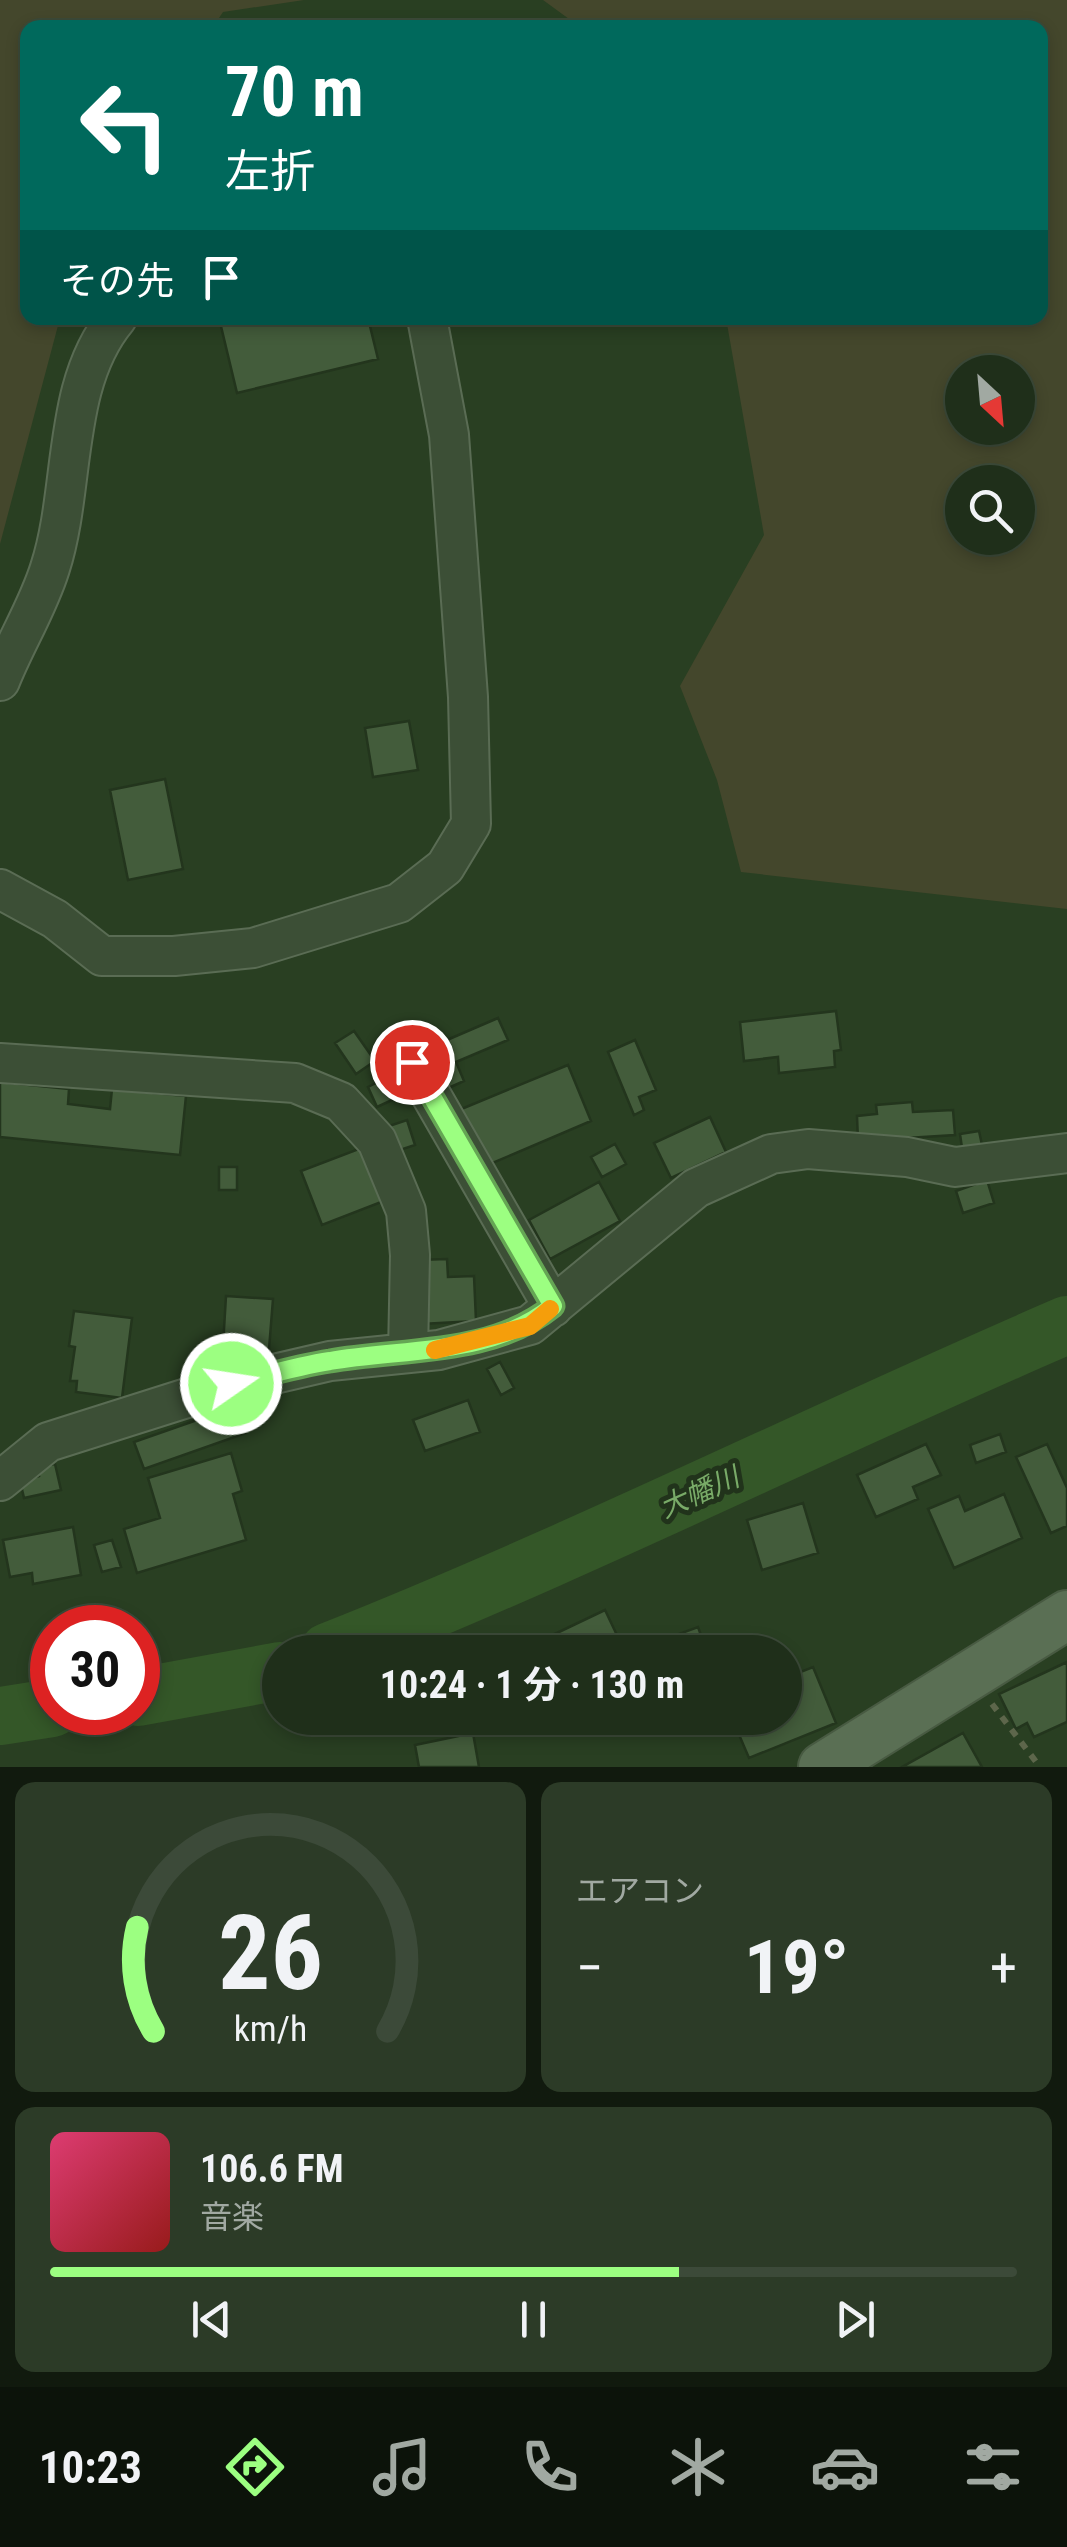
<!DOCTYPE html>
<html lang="ja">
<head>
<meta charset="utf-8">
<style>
  :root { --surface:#1f2f1a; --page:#2c3b27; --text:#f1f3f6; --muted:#a1a9a2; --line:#3c4a39; --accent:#9cff81 }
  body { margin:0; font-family:"Roboto Condensed","Noto Sans JP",sans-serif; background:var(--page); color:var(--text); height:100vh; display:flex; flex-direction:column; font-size:38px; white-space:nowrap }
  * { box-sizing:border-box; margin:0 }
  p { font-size:32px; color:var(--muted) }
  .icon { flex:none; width:55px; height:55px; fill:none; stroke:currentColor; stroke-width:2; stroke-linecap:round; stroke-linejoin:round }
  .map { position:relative; height:1767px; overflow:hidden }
  .panel { display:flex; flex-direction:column; gap:15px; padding:15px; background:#111a0e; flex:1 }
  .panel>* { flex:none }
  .top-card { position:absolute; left:20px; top:20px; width:1028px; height:305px; border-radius:20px; box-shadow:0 5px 15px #0003,0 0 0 2px var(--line); background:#00695c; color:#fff; overflow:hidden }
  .needle { width:65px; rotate:154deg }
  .fabs { position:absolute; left:945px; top:355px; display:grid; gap:20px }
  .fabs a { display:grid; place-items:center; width:90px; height:90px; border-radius:50%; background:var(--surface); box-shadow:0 5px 15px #0003,0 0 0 2px var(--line); font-size:50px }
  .speed { position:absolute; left:30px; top:1605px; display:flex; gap:20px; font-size:50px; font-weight:700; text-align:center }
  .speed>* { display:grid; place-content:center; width:130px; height:130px; border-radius:50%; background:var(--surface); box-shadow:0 5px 15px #0003,0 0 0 2px var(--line); line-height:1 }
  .speed .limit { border:15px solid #d22; background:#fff; color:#111 }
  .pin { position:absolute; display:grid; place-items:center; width:85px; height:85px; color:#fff; margin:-42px; border:5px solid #fff; border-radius:50%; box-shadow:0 2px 10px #0007 }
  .me { position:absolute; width:110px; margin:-55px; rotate:77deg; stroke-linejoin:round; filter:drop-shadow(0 0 8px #0008) }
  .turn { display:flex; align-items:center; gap:35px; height:210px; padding:0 40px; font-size:45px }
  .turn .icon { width:130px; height:130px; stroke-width:2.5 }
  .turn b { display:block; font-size:70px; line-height:85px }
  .then { display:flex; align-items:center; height:95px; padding:0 40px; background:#0003; gap:20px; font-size:38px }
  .big { font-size:75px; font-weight:700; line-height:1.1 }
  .panel .card { flex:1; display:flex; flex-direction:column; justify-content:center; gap:15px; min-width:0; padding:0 35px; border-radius:20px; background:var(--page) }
  .panel .dial { align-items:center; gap:0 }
  .dial svg { height:260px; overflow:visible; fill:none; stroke:var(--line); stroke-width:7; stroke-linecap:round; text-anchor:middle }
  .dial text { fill:var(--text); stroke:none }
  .song { display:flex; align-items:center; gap:30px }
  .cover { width:120px; height:120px; border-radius:15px; background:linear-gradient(135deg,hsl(340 70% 55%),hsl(0 70% 35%)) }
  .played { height:10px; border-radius:5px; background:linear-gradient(90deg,var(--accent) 65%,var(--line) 65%) }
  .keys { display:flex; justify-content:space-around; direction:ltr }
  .heat { display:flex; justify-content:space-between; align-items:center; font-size:55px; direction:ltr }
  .panel .tiles { flex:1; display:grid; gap:15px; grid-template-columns:1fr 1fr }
  .card:last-child { grid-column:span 2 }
  .trip { position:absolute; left:262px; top:1635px; width:540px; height:100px; border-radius:50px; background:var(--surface); box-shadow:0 5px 15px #0003,0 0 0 2px var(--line); font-weight:700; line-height:100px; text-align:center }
  .menu { display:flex; height:160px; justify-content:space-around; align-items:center; background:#0c130a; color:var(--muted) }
  .menu .icon { width:70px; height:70px }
  .menu .active { color:var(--accent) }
  .menu b { font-size:45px; color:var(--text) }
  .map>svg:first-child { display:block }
  .green { fill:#44472c; fill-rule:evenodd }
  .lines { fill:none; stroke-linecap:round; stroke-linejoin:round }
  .river { stroke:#345728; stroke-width:58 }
  .building { fill:#435c3b; stroke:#23351d; stroke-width:2.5 }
  .minor-casing { stroke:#5a6c54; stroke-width:42 }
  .major-casing { stroke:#485a42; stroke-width:52 }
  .path { stroke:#5d664b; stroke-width:6; stroke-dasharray:8 8; stroke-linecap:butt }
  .minor { stroke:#3c4f36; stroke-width:38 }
  .major { stroke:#5a6f54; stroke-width:48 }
  .route-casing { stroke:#65a654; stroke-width:25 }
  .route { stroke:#9cff81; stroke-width:18 }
  .slow { stroke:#f59e0b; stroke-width:18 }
  .labels { text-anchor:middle; stroke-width:10; stroke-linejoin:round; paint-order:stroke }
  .water-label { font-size:28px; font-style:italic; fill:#79ab68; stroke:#21331b }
</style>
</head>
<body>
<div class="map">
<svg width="1067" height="1767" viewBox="0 0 1067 1767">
  <rect width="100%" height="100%" fill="#293f22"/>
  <path class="green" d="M0 0H304L223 12 213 27 28 28V318H60L0 544Z
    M543 0H1067V909L741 872 717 780 680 686 764 535 726 318H1040V28L580 27ZM962 372H1018V428H962ZM962 482H1018V538H962Z"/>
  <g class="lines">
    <path class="river" d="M328 1652C578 1553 820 1431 1067 1325
      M138 1697 280 1671
      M0 1716 52 1708"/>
  </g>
  <path class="building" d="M219 318H368L378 359 237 393Z
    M409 721 418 770 373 777 365 728Z
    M165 779 183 869 128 880 110 790Z
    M836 1011 841 1050 834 1051 835 1067 779 1073 778 1057 744 1061 740 1022Z
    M498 1018 508 1040 456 1062 464 1081 444 1090 426 1049Z
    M354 1031 375 1061 356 1074 335 1043Z
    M635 1040 656 1090 639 1097 644 1110 634 1115 608 1052Z
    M568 1065 591 1121 483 1167 459 1110Z
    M394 1074 403 1095 377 1107 368 1087Z
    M0 1082 69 1089 68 1104 110 1109 112 1089 186 1096 180 1155 0 1137Z
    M912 1102 913 1112 953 1110 955 1135 858 1141 857 1116 877 1114 876 1105Z
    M710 1117 726 1152 671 1178 654 1143Z
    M407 1120 415 1145 397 1151 389 1126Z
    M979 1131 982 1145 962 1148 960 1134Z
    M615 1144 626 1164 602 1177 591 1157Z
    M369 1145 389 1199 322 1225 301 1171Z
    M219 1167H237V1190H219Z
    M987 1180 994 1203 963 1213 956 1191Z
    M599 1182 620 1221 550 1259 529 1220Z
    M447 1259 448 1277 474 1276 476 1321 421 1324 418 1260Z
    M226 1296 273 1299 269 1349 223 1346Z
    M74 1311 132 1318 122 1398 76 1392 77 1381H70L75 1347 69 1346Z
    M500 1362 514 1388 501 1395 487 1369Z
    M468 1400 480 1432 425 1451 413 1420Z
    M237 1406 246 1433 144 1469 134 1442Z
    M1000 1434 1006 1452 976 1463 970 1445Z
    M926 1444 941 1475 913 1487 918 1499 876 1517 857 1475Z
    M1047 1444 1067 1488V1526L1051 1533 1016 1457Z
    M231 1453 242 1491 233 1494 246 1540 137 1573 124 1529 160 1518 148 1478Z
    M55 1464 61 1490 24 1498 20 1481 39 1476 37 1467Z
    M1004 1494 1022 1538 954 1568 928 1509 959 1496 965 1511Z
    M803 1503 818 1553 762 1570 747 1520Z
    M73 1527 81 1575 33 1584 32 1573 10 1577 3 1540Z
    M112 1540 121 1567 102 1572 94 1545Z
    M605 1610 625 1652H517Z
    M698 1627 707 1652H636L635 1650Z
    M1067 1662V1722L1034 1737 1027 1723 1016 1729 999 1694Z
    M813 1667 836 1723 749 1758 737 1730 747 1726 743 1718H785V1678Z
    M473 1733 479 1767H419L415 1745Z
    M963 1733 982 1767H902Z"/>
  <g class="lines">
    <g class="minor-casing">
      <path id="minor" d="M0 681C15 643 38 607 50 568 76 488 61 385 117 318
        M0 889 55 919 102 956H174L253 948 399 903 445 867 471 824 468 697 449 435 427 318
        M412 1062 553 1307
        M0 1063 295 1083 341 1102 377 1141 406 1211 410 1255 408 1353
        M0 1481 48 1442 231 1384 330 1361 439 1350 530 1325 696 1188 771 1154 808 1149 907 1157 955 1167 1067 1153"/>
    </g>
    <g class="major-casing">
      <path id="major" d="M823 1767 1067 1615"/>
    </g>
    <path class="path" d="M992 1704 1040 1767"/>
    <use href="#minor" class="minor"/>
    <use href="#major" class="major"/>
  </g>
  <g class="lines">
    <g class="route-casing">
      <path id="route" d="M231 1384C264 1376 297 1366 330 1361 404 1348 492 1356 553 1306L412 1062"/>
    </g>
    <use href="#route" class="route"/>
    <path class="slow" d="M435 1350 530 1326 550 1309"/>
  </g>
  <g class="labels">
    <g class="water-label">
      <text transform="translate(699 1492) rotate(-24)" y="10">大幡川</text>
    </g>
  </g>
</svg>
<div class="fabs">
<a><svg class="needle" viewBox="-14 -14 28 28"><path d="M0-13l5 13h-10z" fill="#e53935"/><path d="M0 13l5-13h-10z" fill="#a1a9a2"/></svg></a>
<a><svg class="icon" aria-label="search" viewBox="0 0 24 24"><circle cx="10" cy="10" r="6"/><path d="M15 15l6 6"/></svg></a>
</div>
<div class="speed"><div class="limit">30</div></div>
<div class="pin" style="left:412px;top:1062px;background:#d93025"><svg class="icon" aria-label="arrive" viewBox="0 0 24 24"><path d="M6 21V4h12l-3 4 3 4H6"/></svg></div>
<svg class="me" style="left:231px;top:1384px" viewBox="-20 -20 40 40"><circle r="17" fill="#9cff81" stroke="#fff" stroke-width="3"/><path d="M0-11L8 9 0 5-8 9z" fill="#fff"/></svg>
<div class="trip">10:24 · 1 分 · 130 m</div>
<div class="top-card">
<div class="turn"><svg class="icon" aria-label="left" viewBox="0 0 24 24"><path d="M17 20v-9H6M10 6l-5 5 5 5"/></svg><div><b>70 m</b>左折</div></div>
<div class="then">その先<svg class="icon" aria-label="arrive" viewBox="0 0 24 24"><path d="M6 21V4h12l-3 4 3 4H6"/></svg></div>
</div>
</div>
<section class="panel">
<div class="tiles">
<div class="card dial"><svg viewBox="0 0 100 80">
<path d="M14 69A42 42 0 1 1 86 69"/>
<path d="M14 69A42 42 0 0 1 9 37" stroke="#9cff81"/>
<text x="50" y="56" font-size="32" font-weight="700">26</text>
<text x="50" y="72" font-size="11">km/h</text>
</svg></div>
<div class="card"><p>エアコン</p>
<div class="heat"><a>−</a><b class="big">19°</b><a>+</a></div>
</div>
<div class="card">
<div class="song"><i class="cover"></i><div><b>106.6 FM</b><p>音楽</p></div></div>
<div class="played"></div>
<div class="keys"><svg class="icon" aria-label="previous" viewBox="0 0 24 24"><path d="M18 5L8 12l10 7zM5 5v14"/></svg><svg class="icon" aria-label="pause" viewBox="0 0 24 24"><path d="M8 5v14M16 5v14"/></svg><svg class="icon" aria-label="next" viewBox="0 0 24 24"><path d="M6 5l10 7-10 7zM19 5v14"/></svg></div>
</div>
</div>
</section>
<nav class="menu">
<b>10:23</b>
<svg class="icon active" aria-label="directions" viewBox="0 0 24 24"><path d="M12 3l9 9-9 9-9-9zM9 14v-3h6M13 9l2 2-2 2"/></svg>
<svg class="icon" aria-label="music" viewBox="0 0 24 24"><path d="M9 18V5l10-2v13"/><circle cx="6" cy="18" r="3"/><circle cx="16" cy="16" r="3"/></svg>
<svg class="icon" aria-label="phone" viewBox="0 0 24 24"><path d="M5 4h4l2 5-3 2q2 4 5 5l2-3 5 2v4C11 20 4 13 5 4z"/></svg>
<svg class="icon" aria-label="climate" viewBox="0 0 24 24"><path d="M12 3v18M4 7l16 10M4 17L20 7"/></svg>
<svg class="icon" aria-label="car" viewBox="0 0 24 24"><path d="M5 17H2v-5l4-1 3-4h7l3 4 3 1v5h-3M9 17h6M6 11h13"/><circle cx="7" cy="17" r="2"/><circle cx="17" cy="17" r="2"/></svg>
<svg class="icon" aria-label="filters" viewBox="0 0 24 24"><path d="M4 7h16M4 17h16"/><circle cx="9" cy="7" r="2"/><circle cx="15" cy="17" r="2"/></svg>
</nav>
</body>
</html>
